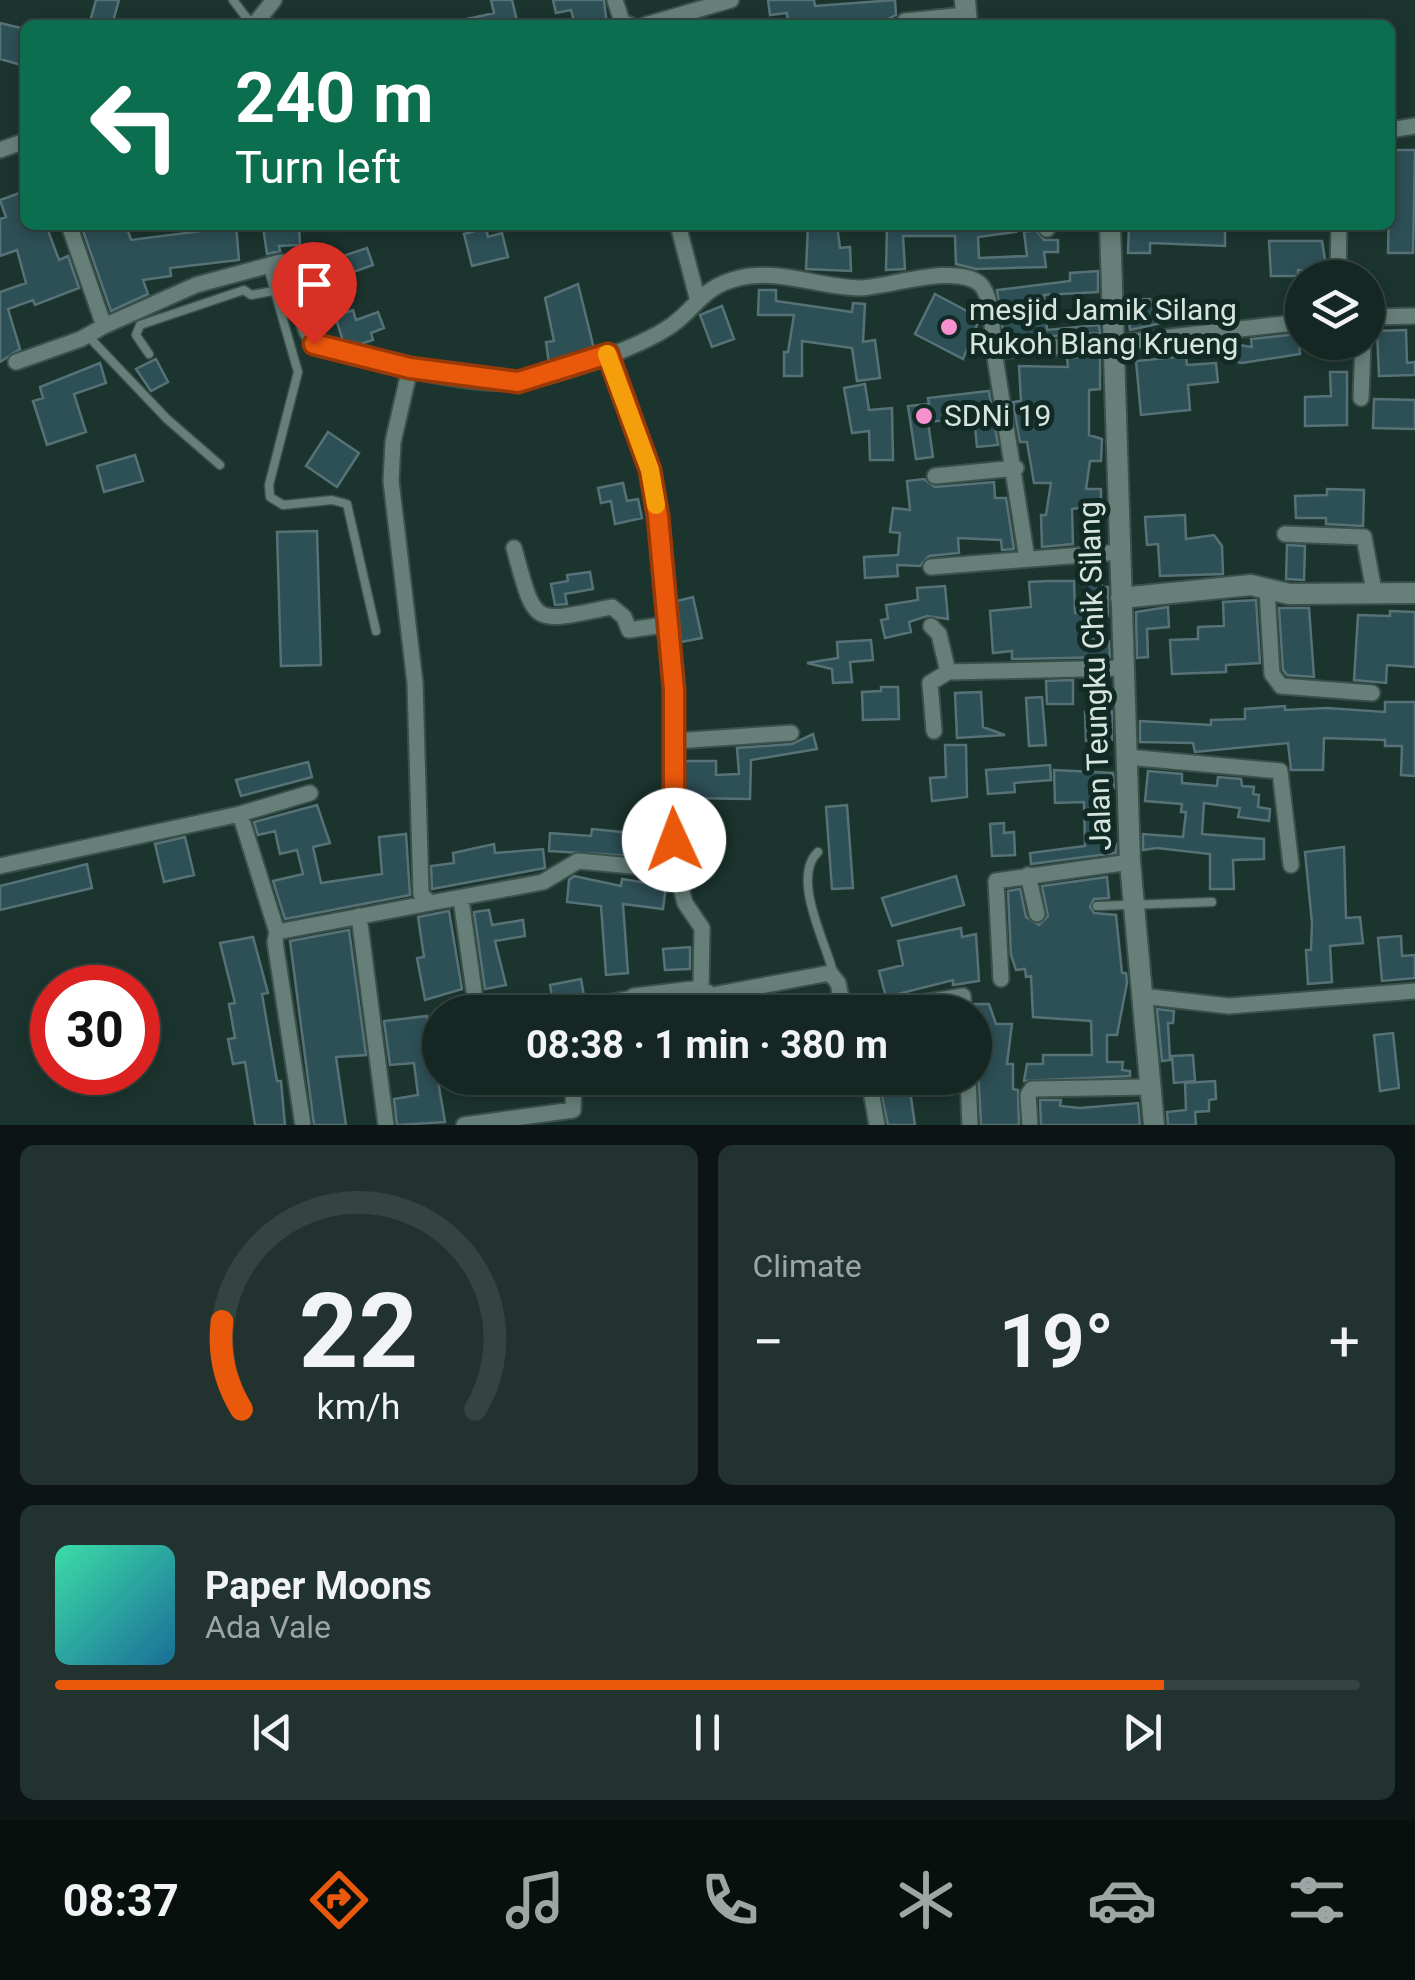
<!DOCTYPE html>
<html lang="en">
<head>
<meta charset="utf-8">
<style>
  :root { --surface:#152722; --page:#22332f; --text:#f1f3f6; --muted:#9da5a5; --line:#344440; --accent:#ea580c }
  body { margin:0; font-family:Roboto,sans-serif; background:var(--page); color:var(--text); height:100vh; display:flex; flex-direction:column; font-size:38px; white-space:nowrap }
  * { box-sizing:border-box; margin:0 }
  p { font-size:32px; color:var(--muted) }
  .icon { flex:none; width:55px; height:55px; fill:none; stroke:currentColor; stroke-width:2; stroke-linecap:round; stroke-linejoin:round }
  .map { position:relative; height:1125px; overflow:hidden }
  .sheet { display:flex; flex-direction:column; gap:20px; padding:20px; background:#0c1513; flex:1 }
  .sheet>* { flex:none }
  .top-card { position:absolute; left:20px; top:20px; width:1375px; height:210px; border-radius:15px; box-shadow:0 5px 15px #0003,0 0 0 2px var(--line); background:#0b6e4f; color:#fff; overflow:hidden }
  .buttons { position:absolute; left:1285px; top:260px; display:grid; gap:20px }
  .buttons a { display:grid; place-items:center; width:100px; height:100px; border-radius:50%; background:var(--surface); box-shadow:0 5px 15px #0003,0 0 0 2px var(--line); font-size:50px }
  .speed { position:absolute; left:30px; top:965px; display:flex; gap:20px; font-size:50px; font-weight:700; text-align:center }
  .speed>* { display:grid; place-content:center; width:130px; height:130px; border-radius:50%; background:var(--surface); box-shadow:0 5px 15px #0003,0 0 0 2px var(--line); line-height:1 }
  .speed .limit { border:15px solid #d22; background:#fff; color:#111 }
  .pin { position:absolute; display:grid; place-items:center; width:85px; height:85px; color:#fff; margin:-102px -42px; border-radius:50% 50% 50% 0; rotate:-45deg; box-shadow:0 0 10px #0007 }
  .pin .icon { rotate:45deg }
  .me { position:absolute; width:110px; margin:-55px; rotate:358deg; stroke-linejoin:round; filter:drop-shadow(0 0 8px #0008) }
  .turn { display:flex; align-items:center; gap:35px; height:210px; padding:0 50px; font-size:45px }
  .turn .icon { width:130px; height:130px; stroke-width:2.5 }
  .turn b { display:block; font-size:70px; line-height:85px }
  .big { font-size:75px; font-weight:700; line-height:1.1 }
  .sheet .widget { flex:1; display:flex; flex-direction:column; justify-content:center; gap:15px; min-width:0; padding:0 35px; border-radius:15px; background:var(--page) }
  .sheet .dial { align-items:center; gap:0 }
  .dial svg { height:260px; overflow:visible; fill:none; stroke:var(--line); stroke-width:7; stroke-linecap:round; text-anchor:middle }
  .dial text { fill:var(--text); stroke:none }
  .song { display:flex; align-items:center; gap:30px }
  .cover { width:120px; height:120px; border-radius:15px; background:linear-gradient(135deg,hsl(160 70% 55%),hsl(200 70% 35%)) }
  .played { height:10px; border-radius:5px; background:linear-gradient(90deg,var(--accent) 85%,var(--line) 85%) }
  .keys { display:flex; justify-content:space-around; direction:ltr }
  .heat { display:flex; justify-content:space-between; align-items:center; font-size:55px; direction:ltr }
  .sheet .tiles { flex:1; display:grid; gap:20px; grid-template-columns:1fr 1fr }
  .widget:last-child { grid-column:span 2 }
  .trip { position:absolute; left:422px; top:995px; width:570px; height:100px; border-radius:50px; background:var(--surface); box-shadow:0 5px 15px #0003,0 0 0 2px var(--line); font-weight:700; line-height:100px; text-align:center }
  .tab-bar { display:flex; height:160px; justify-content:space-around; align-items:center; background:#08100e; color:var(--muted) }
  .tab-bar .icon { width:70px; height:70px }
  .tab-bar .active { color:var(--accent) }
  .tab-bar b { font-size:45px; color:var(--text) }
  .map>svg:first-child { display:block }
  .building { fill:#2d4f56; stroke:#577277; stroke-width:2.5 }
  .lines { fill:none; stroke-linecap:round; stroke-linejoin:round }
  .service-casing { stroke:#3b504b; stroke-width:11 }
  .minor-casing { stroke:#3b504b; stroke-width:19 }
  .tertiary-casing { stroke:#3b504b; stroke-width:24 }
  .service { stroke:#668079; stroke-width:8 }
  .minor { stroke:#668079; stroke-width:15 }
  .tertiary { stroke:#668079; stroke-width:20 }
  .route-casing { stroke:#983908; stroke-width:25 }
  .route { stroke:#ea580c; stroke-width:18 }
  .slow { stroke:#f59e0b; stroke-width:18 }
  .poi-dot { fill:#f690cf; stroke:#122a24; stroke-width:4 }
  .labels { text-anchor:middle; stroke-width:10; stroke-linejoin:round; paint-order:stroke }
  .poi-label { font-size:30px; fill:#d7e5e1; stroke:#122a24; text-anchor:start }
  .street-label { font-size:30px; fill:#d7e5e1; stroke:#122a24 }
</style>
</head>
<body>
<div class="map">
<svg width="1415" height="1125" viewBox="0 0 1415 1125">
  <rect width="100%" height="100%" fill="#1c342e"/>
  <path class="building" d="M96 0H119L112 25H89Z
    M491 0H512L518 25H464L463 20 494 13Z
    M553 0H604L607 25H575L571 10 556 13Z
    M768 0H814L815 6 895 0 896 15 888 19V25H872V20L788 25 787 13 770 15Z
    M0 23 25 29V66L0 59Z
    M1390 150H1415L1413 253H1388Z
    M25 191V225H46L59 260 68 256 79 288 35 305 33 300 8 309 20 349 0 362V292L26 283 17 250 0 256V219L6 217 0 200Z
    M81 225H126L131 240 202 231V225H236L239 260 170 268 171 276 143 280 148 294 111 311Z
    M299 225 300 245 279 246 280 251 267 254 263 227Z
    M808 225H837L840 248 850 247 851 271 806 269Z
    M887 225H1015L1016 232 978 237 979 258 1027 256 1024 232 1036 230 1044 240H1058V252H1044L1046 267 976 269 956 264 955 236H903L905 269 886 270Z
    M1129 225H1225V246L1150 243V253H1128Z
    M486 228 488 237 502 233 508 257 472 266 464 234Z
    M1269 241H1322L1327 272 1298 270V276H1271Z
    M367 248 373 265 339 277 340 282 325 287 323 278 305 283 301 270Z
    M1098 271V292L1044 295 1047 330 1099 325 1100 333 1004 339 997 290 1070 281V273Z
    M578 284 594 349 549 364 546 342 554 341 545 298Z
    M759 290H776V301L852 312 853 303 865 304 863 342 875 340 880 378 857 381 852 348 802 341V376H784V352H788L794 315H758Z
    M935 294 980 318 963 359 915 334Z
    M1150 299 1151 304 1169 302 1171 321 1130 330 1127 300Z
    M722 306 734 339 712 347 700 315Z
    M353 310 356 320 378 312 384 328 371 333 373 340 358 345 343 341 335 316Z
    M1406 330 1407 363 1415 362V375L1379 376 1377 331Z
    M1298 334 1300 354 1242 363 1223 359 1226 343 1252 347 1251 339Z
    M1100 355V389L1089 390V435L1102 439 1101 461H1090L1086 489H1101V505L1072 509 1073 544 1042 547 1041 515H1046L1051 483H1034L1027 442H1020L1013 402 1021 401 1019 366 1068 367 1067 358Z
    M1186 356 1187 365 1216 363 1218 382 1188 385 1190 410 1141 415 1136 361Z
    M156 359 168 382 151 391 136 369Z
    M100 363 106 383 74 394 86 432 47 445 33 401 43 398 40 387Z
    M1330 372H1347V425L1305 426V397L1331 396Z
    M865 384 869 410 892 408 893 460H870L869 431 852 433 844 388Z
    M989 391 998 445 977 447 974 417 928 422 933 457 916 459 908 406 929 404 928 398Z
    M1374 399 1415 400V429L1373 428Z
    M328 432 359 453 337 487 306 466Z
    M135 455 143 481 104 492 97 466Z
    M924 479 935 487 994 482 995 498H1006L1014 549 1002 550 1001 540 958 538 959 553 929 556 920 566 897 565 898 576 865 578 864 557 898 555 900 533 890 532 893 508 910 510 907 481Z
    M623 483 627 501 638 499 642 518 615 524 611 501 601 503 598 488Z
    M1327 489 1364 490 1363 526 1326 524V518H1296L1295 496 1327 495Z
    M1185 515 1186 539 1214 535 1222 546 1223 574 1160 576 1158 544 1147 545 1145 517Z
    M317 531 321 665 281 666 277 532Z
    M1287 545 1305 546 1304 580 1286 579Z
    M1100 565 1102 587H1108V616L1092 617 1094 642 1109 641 1110 657 1012 659V651L993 653 990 611 1031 607 1029 582 1047 581H1074L1075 613H1080L1089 566Z
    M590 572 593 589 565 594 567 604 555 605 551 584 568 581 567 575Z
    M945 586 948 619 927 616 909 622 911 632 885 638 881 620 888 619 886 605 918 600 917 588Z
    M693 597 702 638 681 642 677 601Z
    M1256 600 1260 663 1226 665V672L1172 674 1170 640 1198 639V627L1224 626 1223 602Z
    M1168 607 1169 627 1147 629 1148 657 1137 658 1136 612Z
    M1279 608H1309L1314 677 1287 675 1283 670Z
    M1390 611 1415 612V667L1387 665 1386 683 1354 680 1358 615 1390 616Z
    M871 640 873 660 850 662 852 682 833 683 832 669 807 663 838 658 837 642Z
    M1073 680V704H1047L1046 681Z
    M881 687H898L899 719 863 720 862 692 881 691Z
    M981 692 983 727 1005 735 957 738 955 693Z
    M1042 697 1046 745 1029 746 1026 698Z
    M1385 702H1415V776L1401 775 1402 746H1385V740L1324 738 1323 770H1291L1288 743 1195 752 1193 743 1140 742V721L1211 725V720L1245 719V709L1285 706V710L1327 708 1385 712Z
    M1112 711V740L1086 741 1085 712Z
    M813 734 817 749 751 760 750 799 683 798V761H716V775L739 774 737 748 792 744Z
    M945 745H966L967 797 932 801 930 778 946 777Z
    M308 762 312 777 241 796 236 780Z
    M1050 765 1051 780 1014 783 1015 792 988 794 986 770Z
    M1054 770 1113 773 1114 788H1107L1109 844H1116V853L1031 864 1030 853 1085 846 1084 802 1055 803Z
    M1148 771 1182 774V783L1217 786 1218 777 1241 779 1242 786 1254 787 1253 794 1259 795 1258 807 1270 809 1269 821 1238 817 1240 808 1204 803 1202 834 1264 839V859L1233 860 1234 889H1210V854L1157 848 1143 850V834L1183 837 1186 812H1181L1182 804 1145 801Z
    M317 805 330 843 313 847 321 883 382 874 379 837 406 834 410 895 285 919 273 881 303 874 297 850 280 854 275 831 258 835 254 822Z
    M847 805 853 888 832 889 826 807Z
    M1004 823V833L1014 832 1015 855 992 856 990 824Z
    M592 829 662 836 663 858 549 851 550 833 591 836Z
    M185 837 194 875 164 882 155 844Z
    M494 844 495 853 543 849 545 868 432 889 431 866 454 863 453 853Z
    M1344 847 1346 918 1360 917 1363 943 1330 946 1332 982 1308 984 1306 950H1311L1312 923 1305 852Z
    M87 864 92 888 0 910V886Z
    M574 876 621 886 622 879 666 886 663 909 623 904 628 973 606 975 601 906 567 902 569 880Z
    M956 876 964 905 892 926 882 898Z
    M1107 877 1109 898 1094 899 1090 907 1094 913 1116 915 1122 973H1126L1127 983 1117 1035H1107V1062H1123L1122 1070 1130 1071V1076L1024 1081 1027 1064H1043V1055H1092L1091 1021 1033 1017 1031 976 1026 977 1025 969 1016 970 1011 955 1008 891 1020 889 1026 917 1039 925 1048 916 1042 886Z
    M489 910 492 925 523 920 525 936 495 941 506 985 485 989 474 912Z
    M449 911 462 989 425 1000 417 958 424 957 418 917Z
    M961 928 962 937 976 934 979 981 953 985V980L886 997 879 971 903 965 898 941Z
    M349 930 366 1055 336 1057 346 1125H314L290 941Z
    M1401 936 1402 956 1415 955V978L1382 981 1378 938Z
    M253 937 268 993 262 994 277 1081H281L285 1125H255L245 1062 233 1064 228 1039 235 1038 229 1004 235 1003 220 943Z
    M690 947V969L665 970 663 949Z
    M581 979 584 996 553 1002 550 985Z
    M975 1004H989L996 1024H1012L1007 1064H1013V1089L1018 1090 1019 1125H981Z
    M1157 1009 1174 1011 1173 1023H1168L1170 1060 1162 1061Z
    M427 1016 445 1122 397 1125 394 1099 418 1095 414 1063 390 1065 384 1021Z
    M1393 1033 1399 1088 1380 1091 1374 1035Z
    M1193 1055 1195 1081 1174 1083 1172 1056Z
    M878 1078H906V1085L898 1086 909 1084 915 1125H888Z
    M1215 1081 1216 1099 1209 1100V1111L1195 1112 1196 1125H1168L1167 1112 1186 1110 1185 1083Z
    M1040 1100H1061L1060 1106 1080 1108 1138 1103 1140 1125H1041Z"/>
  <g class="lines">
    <g class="service-casing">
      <path id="service" d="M233 0 252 25
        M267 264 298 372 269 485 270 497 283 505 332 500 347 504 376 631
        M88 336 167 419 220 465
        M149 354 136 335 140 325 244 290 251 295 273 291
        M818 852C791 877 825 941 833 972
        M1097 906 1212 902"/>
    </g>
    <g class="minor-casing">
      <path id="minor" d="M615 0 622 22 630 25
        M905 21 966 15
        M254 25 274 0
        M645 25 731 0
        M1390 130 1415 126
        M0 150 25 141
        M69 225 104 326 196 285 281 262 289 268 306 330 314 344C366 359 470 390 523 381 561 375 641 347 672 325 698 306 702 287 739 278 777 268 822 288 860 288 889 287 956 263 980 284 993 296 992 334 994 351
        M678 225 697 297
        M1047 225V229
        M1338 278 1339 225
        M1368 317 1415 316
        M608 354 650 471 658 516 674 690 671 809 676 870 685 903 702 928 701 988 634 996 629 1012
        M16 362 81 339 104 326
        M410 368 393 442 391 481 415 683 421 894 430 903 543 882 578 861 676 870
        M1361 398 1363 342
        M935 476 1016 468
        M1285 534 1364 537 1374 591
        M514 548C536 628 531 623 612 607L624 617 629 630 670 624
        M1027 559 994 351 1117 343 1302 322
        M931 567 1120 552
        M1267 590 1272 674 1281 686 1372 693
        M931 626 939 634 948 672 1123 668
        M934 731 930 683 948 672
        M675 741 791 733
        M1127 757 1280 771 1291 865
        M240 814 310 793
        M0 866 240 814 277 932
        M1028 875 1037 914
        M461 899 474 991
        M359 916 386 1125
        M1001 979 996 881 1130 862
        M701 988 712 995 830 973 838 983 844 1012
        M1141 996 1229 1006 1415 991
        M590 1006 632 998
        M866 1012 963 996 964 1012
        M862 1078 870 1085 877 1125
        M968 1078 970 1125
        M303 1125 275 942 277 932 430 903
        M464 1125 573 1110 574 1078
        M1030 1125 1028 1095 1032 1089 1150 1087"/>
    </g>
    <g class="tertiary-casing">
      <path id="tertiary" d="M965 0 967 25
        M1110 225 1130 862 1154 1125
        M1121 598 1251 585 1289 594 1415 593"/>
    </g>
    <use href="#service" class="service"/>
    <use href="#minor" class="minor"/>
    <use href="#tertiary" class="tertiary"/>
  </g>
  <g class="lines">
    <g class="route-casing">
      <path id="route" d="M314 344 410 368 518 382 608 354 650 470 658 516 674 690V840"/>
    </g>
    <use href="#route" class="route"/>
    <path class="slow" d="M607 354 650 470 656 505"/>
  </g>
  <g class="poi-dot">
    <circle cx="949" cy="327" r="10"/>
    <circle cx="924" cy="416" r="10"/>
  </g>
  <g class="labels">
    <g class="poi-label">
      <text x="969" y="320">mesjid Jamik Silang<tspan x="969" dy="34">Rukoh Blang Krueng</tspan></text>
      <text x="944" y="426">SDNi 19</text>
    </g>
    <g class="street-label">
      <text transform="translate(1095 676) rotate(-92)" y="10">Jalan Teungku Chik Silang</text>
    </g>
  </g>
</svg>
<div class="buttons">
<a><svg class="icon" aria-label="layers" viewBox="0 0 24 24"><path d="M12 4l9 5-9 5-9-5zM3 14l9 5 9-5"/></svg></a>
</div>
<div class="speed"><div class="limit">30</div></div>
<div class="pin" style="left:314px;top:344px;background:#d93025"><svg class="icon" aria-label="arrive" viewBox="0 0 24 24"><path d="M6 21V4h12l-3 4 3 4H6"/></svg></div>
<svg class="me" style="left:674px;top:840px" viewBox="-20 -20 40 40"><circle r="19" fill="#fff"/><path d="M0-13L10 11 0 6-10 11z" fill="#ea580c"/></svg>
<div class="trip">08:38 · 1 min · 380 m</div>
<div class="top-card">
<div class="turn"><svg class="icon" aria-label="left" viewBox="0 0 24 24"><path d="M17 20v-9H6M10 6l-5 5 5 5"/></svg><div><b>240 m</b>Turn left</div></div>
</div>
</div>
<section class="sheet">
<div class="tiles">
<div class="widget dial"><svg viewBox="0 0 100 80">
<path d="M14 69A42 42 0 1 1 86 69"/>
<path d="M14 69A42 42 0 0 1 8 42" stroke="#ea580c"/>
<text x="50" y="56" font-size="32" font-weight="700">22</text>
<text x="50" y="72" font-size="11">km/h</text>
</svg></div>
<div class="widget"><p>Climate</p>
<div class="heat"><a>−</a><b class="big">19°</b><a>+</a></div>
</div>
<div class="widget">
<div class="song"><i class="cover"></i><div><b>Paper Moons</b><p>Ada Vale</p></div></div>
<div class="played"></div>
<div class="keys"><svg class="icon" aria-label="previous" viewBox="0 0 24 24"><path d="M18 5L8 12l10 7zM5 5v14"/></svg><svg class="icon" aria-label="pause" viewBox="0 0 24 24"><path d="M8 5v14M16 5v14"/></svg><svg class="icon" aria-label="next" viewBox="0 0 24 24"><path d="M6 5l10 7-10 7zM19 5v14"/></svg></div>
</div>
</div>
</section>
<nav class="tab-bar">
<b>08:37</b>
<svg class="icon active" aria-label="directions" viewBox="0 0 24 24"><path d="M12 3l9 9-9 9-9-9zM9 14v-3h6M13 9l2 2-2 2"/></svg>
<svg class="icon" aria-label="music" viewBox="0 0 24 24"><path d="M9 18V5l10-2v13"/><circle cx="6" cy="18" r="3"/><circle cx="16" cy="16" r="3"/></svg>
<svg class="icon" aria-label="phone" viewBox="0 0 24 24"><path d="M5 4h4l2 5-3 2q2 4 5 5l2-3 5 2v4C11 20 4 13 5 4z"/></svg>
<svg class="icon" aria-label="climate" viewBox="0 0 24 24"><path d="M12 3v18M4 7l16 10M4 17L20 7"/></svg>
<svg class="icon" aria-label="car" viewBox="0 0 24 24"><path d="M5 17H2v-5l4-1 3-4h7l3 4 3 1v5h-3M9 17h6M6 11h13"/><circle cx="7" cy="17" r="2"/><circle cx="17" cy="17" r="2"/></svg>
<svg class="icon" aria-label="filters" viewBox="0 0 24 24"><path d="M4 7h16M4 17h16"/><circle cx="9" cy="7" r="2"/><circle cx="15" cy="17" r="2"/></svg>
</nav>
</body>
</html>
